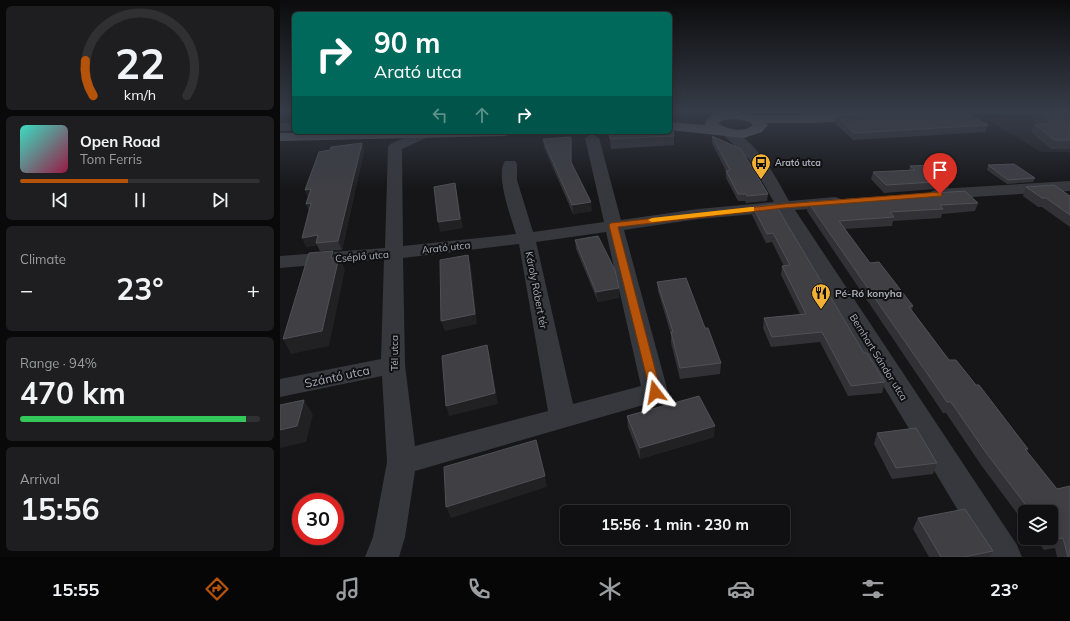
<!DOCTYPE html>
<html lang="en">
<head>
<meta charset="utf-8">
<style>
  :root { --surface:#101012; --page:#1e1e20; --text:#f1f3f6; --muted:#9c9d9f; --line:#303032; --accent:#b45309 }
  body { margin:0; font-family:Mulish,sans-serif; background:var(--page); color:var(--text); height:100vh; display:flex; flex-direction:column; font-size:15px; white-space:nowrap }
  * { box-sizing:border-box; margin:0 }
  p { font-size:13px; color:var(--muted) }
  .icon { flex:none; width:22px; height:22px; fill:none; stroke:currentColor; stroke-width:2; stroke-linecap:round; stroke-linejoin:round }
  .map { position:relative; flex:1; overflow:hidden }
  .details { display:flex; flex-direction:column; gap:6px; padding:6px; background:#09090a; width:280px }
  .details>* { flex:none }
  .hud { position:absolute; left:12px; top:12px; width:380px; height:122px; border-radius:6px; box-shadow:0 2px 10px #0003,0 0 0 1px var(--line); background:#00695c; color:#fff; overflow:hidden }
  .fabs { position:absolute; left:738px; top:505px; display:grid; gap:8px }
  .fabs a { display:grid; place-items:center; width:40px; height:40px; border-radius:6px; background:var(--surface); box-shadow:0 2px 10px #0003,0 0 0 1px var(--line); font-size:20px }
  .speed { position:absolute; left:12px; top:493px; display:flex; gap:8px; font-size:20px; font-weight:700; text-align:center }
  .speed>* { display:grid; place-content:center; width:52px; height:52px; border-radius:50%; background:var(--surface); box-shadow:0 2px 10px #0003,0 0 0 1px var(--line); line-height:1 }
  .speed .limit { border:6px solid #d22; background:#fff; color:#111 }
  .pin { position:absolute; display:grid; place-items:center; width:34px; height:34px; color:#fff; margin:-41px -17px; border-radius:50% 50% 50% 0; rotate:-45deg; box-shadow:0 0 4px #0007 }
  .pin .icon { rotate:45deg }
  .me { position:absolute; width:44px; margin:-22px; rotate:346deg; stroke-linejoin:round; filter:drop-shadow(0 0 3px #0008) }
  .turn { display:flex; align-items:center; gap:14px; height:84px; padding:0 16px; font-size:18px }
  .turn .icon { width:52px; height:52px; stroke-width:2.5 }
  .turn b { display:block; font-size:28px; line-height:34px }
  .lanes { display:flex; align-items:center; height:38px; padding:0 16px; background:#0003; justify-content:center; gap:20px; direction:ltr }
  .lanes .off { opacity:.35 }
  .big { font-size:30px; font-weight:700; line-height:1.1 }
  .details .widget { flex:1; display:flex; flex-direction:column; justify-content:center; gap:6px; min-width:0; padding:0 14px; border-radius:6px; background:var(--page) }
  .details .dial { align-items:center; gap:0 }
  .dial svg { height:104px; overflow:visible; fill:none; stroke:var(--line); stroke-width:7; stroke-linecap:round; text-anchor:middle }
  .dial text { fill:var(--text); stroke:none }
  .song { display:flex; align-items:center; gap:12px }
  .cover { width:48px; height:48px; border-radius:6px; background:linear-gradient(135deg,hsl(170 70% 55%),hsl(340 70% 35%)) }
  .played { height:4px; border-radius:2px; background:linear-gradient(90deg,var(--accent) 45%,var(--line) 45%) }
  .keys { display:flex; justify-content:space-around; direction:ltr }
  .heat { display:flex; justify-content:space-between; align-items:center; font-size:22px; direction:ltr }
  .charge { height:6px; border-radius:3px; background:linear-gradient(90deg,#34c759 94%,var(--line) 0) }
  .trip { position:absolute; left:280px; top:505px; width:230px; height:40px; border-radius:6px; background:var(--surface); box-shadow:0 2px 10px #0003,0 0 0 1px var(--line); font-weight:700; line-height:40px; text-align:center }
  .tabs { display:flex; height:64px; justify-content:space-around; align-items:center; background:#060607; color:var(--muted) }
  .tabs .icon { width:28px; height:28px }
  .tabs .on { color:var(--accent) }
  .tabs b { font-size:18px; color:var(--text) }
  main { display:flex; flex:1; min-height:0 }
  .map>svg:first-child { display:block }
  .built { fill:#222225 }
  .lines { fill:none; stroke-linecap:round; stroke-linejoin:round }
  .street { fill:#37383d; fill-rule:evenodd }
  .primary { fill:#53555c; fill-rule:evenodd }
  .wall { fill:#323236 }
  .shaded-wall { fill:#212124 }
  .building { fill:#3f3f44; stroke:#4f5156 }
  .route { fill:#b45309; stroke:#753606 }
  .slow { fill:#f59e0b }
  .labels { text-anchor:middle; stroke-width:4; stroke-linejoin:round; paint-order:stroke }
  .far-poi-label { font-size:9px; font-weight:bold; fill:#a8adb8; stroke:#111113; text-anchor:start }
  .street-label { font-size:10px; fill:#a8adb8; stroke:#111113 }
  .poi-label { font-size:10px; font-weight:bold; fill:#a8adb8; stroke:#111113; text-anchor:start }
  .near-street-label { font-size:12px; fill:#a8adb8; stroke:#111113 }
</style>
</head>
<body>
<main>
<section class="details">
<div class="widget dial"><svg viewBox="0 0 100 80">
<path d="M14 69A42 42 0 1 1 86 69"/>
<path d="M14 69A42 42 0 0 1 8 42" stroke="#b45309"/>
<text x="50" y="56" font-size="32" font-weight="700">22</text>
<text x="50" y="72" font-size="11">km/h</text>
</svg></div>
<div class="widget">
<div class="song"><i class="cover"></i><div><b>Open Road</b><p>Tom Ferris</p></div></div>
<div class="played"></div>
<div class="keys"><svg class="icon" aria-label="previous" viewBox="0 0 24 24"><path d="M18 5L8 12l10 7zM5 5v14"/></svg><svg class="icon" aria-label="pause" viewBox="0 0 24 24"><path d="M8 5v14M16 5v14"/></svg><svg class="icon" aria-label="next" viewBox="0 0 24 24"><path d="M6 5l10 7-10 7zM19 5v14"/></svg></div>
</div>
<div class="widget"><p>Climate</p>
<div class="heat"><a>−</a><b class="big">23°</b><a>+</a></div>
</div>
<div class="widget"><p>Range · 94%</p><b class="big">470 km</b><div class="charge"></div></div>
<div class="widget"><p>Arrival</p><b class="big">15:56</b></div>
</section>
<div class="map">
<svg width="790" height="557" viewBox="0 0 790 557">
  <rect width="100%" height="100%" fill="#161618"/>
  <path class="built" d="M790 114V154L787 152H761L706 119Z"/>
  <g class="lines">
    <path class="street" d="M520 111H584L578 115 524 118 520 117 518 114Z
      M0 123H14V131H0Z
      M447 129C475 136 496 178 509 201L555 197 561 199 563 202 561 205 555 207 515 210 737 545 742 557H706L499 212 418 219 344 230 388 392 384 399 135 471 125 537 119 557H85L93 537 107 462 102 376 0 397V379L101 359 104 259 0 268V256L105 248 108 147 110 144 137 132H148L149 134 148 137 122 149 123 246 236 234C231 217 215 175 225 161H235L237 164V180L253 232 324 222 305 138 312 134 319 138 341 220 418 209 494 202 469 159 441 133ZM326 232 361 386 293 404 256 242ZM239 244 268 411 135 446 125 365 123 258Z
      M790 181V191L658 199 652 197 650 194 652 191 658 189Z"/>
    <path class="primary" d="M453 111 474 115H534L585 112 590 113 592 116 590 119 585 120 534 123H486L488 125 482 132 464 138 390 130V122L425 125C426 113 443 112 453 111ZM456 119 469 122 473 125C463 133 448 130 438 123L444 120Z
      M231 132 229 135 224 136 0 141V133Z"/>
  </g>
  <path class="wall" d="M754 111H790V149H771L751 132 755 124H759L751 118Z
    M556 116 708 125 705 132 573 140 555 123Z
    M329 132H390L394 136V145L331 149Z
    M432 136 488 194 487 201 466 203 465 201H458L446 178V171L432 143Z
    M291 137 292 145V164L312 211 293 214 264 147 263 139Z
    M82 143 84 151 62 250 40 251 37 245 26 247 29 211 26 204 28 198 25 190 50 150Z
    M708 165 755 178 753 182 727 184 707 170Z
    M630 166 671 181 668 188 604 193 591 179 593 172 629 170Z
    M746 187 790 196V227L762 207H758L743 196Z
    M528 202 698 203 695 211 662 214 661 218 613 221 612 226 565 229 590 263 633 306 632 310 669 360 696 385 748 449 747 451 777 489 790 557H777L775 548 764 550 755 538H771V512H745V524L701 465 666 413H663L527 211Z
    M473 207 605 382 602 393 568 396 540 342 491 347 483 328 484 318 520 314 501 275 502 266H504L492 242 486 243 472 215Z
    M295 240 339 298 318 302 296 249Z
    M377 282 425 328 441 363 440 374 400 379 391 343V335L378 291Z
    M347 416 434 437 360 459 348 427Z
    M597 433 657 463 653 474 612 479 594 444Z
    M638 518 713 551 709 557H649L633 529Z"/>
  <path class="shaded-wall" d="M291 137 292 145V170L291 162Z
    M82 143 84 151 62 250 58 241Z
    M175 183 177 192 183 228 160 232 158 222Z
    M31 189 28 198 25 190Z
    M311 202 312 211 293 214 292 205Z
    M31 203 30 212 26 204Z
    M38 235 36 243 37 245 26 247 22 238Z
    M53 251 58 262 59 257 65 270 49 346 11 354 3 339 51 258Z
    M188 255 191 265 197 324 165 331 161 321Z
    M339 288V298L318 302 316 292Z
    M207 345 210 356 218 404 169 416 166 406Z
    M24 400 33 415 26 442 0 448V430Z
    M435 426 434 437 360 459V448Z
    M265 476 267 487 171 518 166 507Z"/>
  <path class="building" d="M657 111H684L708 125 574 133 556 116Z
    M756 111H790V140H774L755 124H773Z
    M390 122H391L394 136 330 139 329 132H390Z
    M432 136 461 149 488 194 467 196 466 194H458L446 171 450 170Z
    M291 137V162L311 202 292 205 263 139Z
    M82 143 58 241 36 243 38 235 22 238 31 203 26 204 31 189 25 190 39 152 50 150 51 147Z
    M734 164 755 178 728 180 708 165Z
    M652 165 671 181 606 185 593 172 635 170 630 166Z
    M175 183 180 219 158 222 154 187Z
    M774 185 790 196V215L766 198H762L746 187Z
    M685 191 698 203 660 205 663 209 610 212 614 217 559 221 590 263 599 262 633 306 629 307 669 360H676L696 385H699L748 449H745L777 489 790 486V557H788L783 538 772 540 770 538H771V512H751L707 454 671 402H667L528 202Z
    M495 204 584 353H587L605 382 571 386 542 332 492 337 484 318 526 314 502 266 510 265 493 233 487 234 473 207Z
    M318 236 335 270 339 288 316 292 295 240Z
    M53 251 51 258 59 257 42 331 3 339 29 253Z
    M188 255 195 314 161 321 160 260Z
    M406 278 425 328H428L441 363 400 368 391 332H393L377 282Z
    M207 345 215 393 166 406 162 356Z
    M419 396 435 426 360 448 347 416Z
    M24 400 17 426 0 430V405Z
    M636 428 657 463 616 468 597 433Z
    M256 440 265 476 166 507 164 467Z
    M685 509 713 551 684 557H661L638 518Z"/>
  <linearGradient id="sky" x2="0" y2="1"><stop stop-color="#0c0c0d"/><stop offset="0.59" stop-color="#363c48"/><stop offset="1" stop-color="#363c48" stop-opacity="0"/></linearGradient>
  <rect width="790" height="189" fill="url(#sky)"/>
  <path class="route" d="M660 192 662 193V196L504 208 338 227 381 392 379 395H371L329 225 331 223 504 204Z"/>
  <path class="slow" d="M471 207H474V211L372 222 368 220 372 218Z"/>
  <defs>
    <g id="bus-pin" transform="scale(1)"><path d="M0 17L-7.5 6A9.5 9.5 0 1 1 7.5 6Z" fill="#f2b134" stroke="#111113"/><path d="M-5-6H5V4H4V6H2V4H-2V6H-4V4H-5ZM-3.5-4V0h7V-4ZM-3.5 1.2v1.5H-2V1.2ZM2 1.2v1.5H3.5V1.2Z" fill="#111"/></g>
    <g id="restaurant-pin" transform="scale(1)"><path d="M0 17L-7.5 6A9.5 9.5 0 1 1 7.5 6Z" fill="#f2b134" stroke="#111113"/><path d="M-5-6h1v4h1v-4h1v4h1v-4h1v5L-1.5 .5V6h-2V.5L-5-1ZM5-6V6H3V1.5H1.5Q1.5-4 5-6Z" fill="#111"/></g>
  </defs>
  <g fill-rule="evenodd">
    <use href="#bus-pin" x="481" y="163"/>
    <use href="#restaurant-pin" x="541" y="293"/>
  </g>
  <g class="labels">
    <g class="far-poi-label">
      <text x="495" y="166">Arató utca</text>
    </g>
    <g class="street-label">
      <text transform="translate(166 247) rotate(-6)" y="4">Arató utca</text>
      <text transform="translate(82 256) rotate(-5)" y="4">Cséplő utca</text>
      <text transform="translate(257 290) rotate(79)" y="4">Károly Róbert tér</text>
      <text transform="translate(114 353) rotate(-90)" y="4">Tél utca</text>
      <text transform="translate(599 357) rotate(58)" y="4">Bernhart Sándor utca</text>
    </g>
    <g class="poi-label">
      <text x="555" y="297">Pé-Ró konyha</text>
    </g>
    <g class="near-street-label">
      <text transform="translate(57 377) rotate(-12)" y="4">Szántó utca</text>
    </g>
  </g>
</svg>
<div class="fabs">
<a><svg class="icon" aria-label="layers" viewBox="0 0 24 24"><path d="M12 4l9 5-9 5-9-5zM3 14l9 5 9-5"/></svg></a>
</div>
<div class="speed"><div class="limit">30</div></div>
<div class="pin" style="left:660px;top:194px;background:#d93025"><svg class="icon" aria-label="arrive" viewBox="0 0 24 24"><path d="M6 21V4h12l-3 4 3 4H6"/></svg></div>
<svg class="me" style="left:375px;top:392px" viewBox="-20 -20 40 40"><path d="M0-17L14 15 0 8-14 15z" fill="#b45309" stroke="#fff" stroke-width="4"/></svg>
<div class="trip">15:56 · 1 min · 230 m</div>
<div class="hud">
<div class="turn"><svg class="icon" aria-label="right" viewBox="0 0 24 24"><path d="M7 20v-9h11M14 6l5 5-5 5"/></svg><div><b>90 m</b>Arató utca</div></div>
<div class="lanes"><svg class="icon off" aria-label="left" viewBox="0 0 24 24"><path d="M17 20v-9H6M10 6l-5 5 5 5"/></svg><svg class="icon off" aria-label="ahead" viewBox="0 0 24 24"><path d="M12 20V5M6 11l6-6 6 6"/></svg><svg class="icon" aria-label="right" viewBox="0 0 24 24"><path d="M7 20v-9h11M14 6l5 5-5 5"/></svg></div>
</div>
</div>
</main>
<nav class="tabs">
<b>15:55</b>
<svg class="icon on" aria-label="directions" viewBox="0 0 24 24"><path d="M12 3l9 9-9 9-9-9zM9 14v-3h6M13 9l2 2-2 2"/></svg>
<svg class="icon" aria-label="music" viewBox="0 0 24 24"><path d="M9 18V5l10-2v13"/><circle cx="6" cy="18" r="3"/><circle cx="16" cy="16" r="3"/></svg>
<svg class="icon" aria-label="phone" viewBox="0 0 24 24"><path d="M5 4h4l2 5-3 2q2 4 5 5l2-3 5 2v4C11 20 4 13 5 4z"/></svg>
<svg class="icon" aria-label="climate" viewBox="0 0 24 24"><path d="M12 3v18M4 7l16 10M4 17L20 7"/></svg>
<svg class="icon" aria-label="car" viewBox="0 0 24 24"><path d="M5 17H2v-5l4-1 3-4h7l3 4 3 1v5h-3M9 17h6M6 11h13"/><circle cx="7" cy="17" r="2"/><circle cx="17" cy="17" r="2"/></svg>
<svg class="icon" aria-label="filters" viewBox="0 0 24 24"><path d="M4 7h16M4 17h16"/><circle cx="9" cy="7" r="2"/><circle cx="15" cy="17" r="2"/></svg>
<b>23°</b>
</nav>
</body>
</html>
